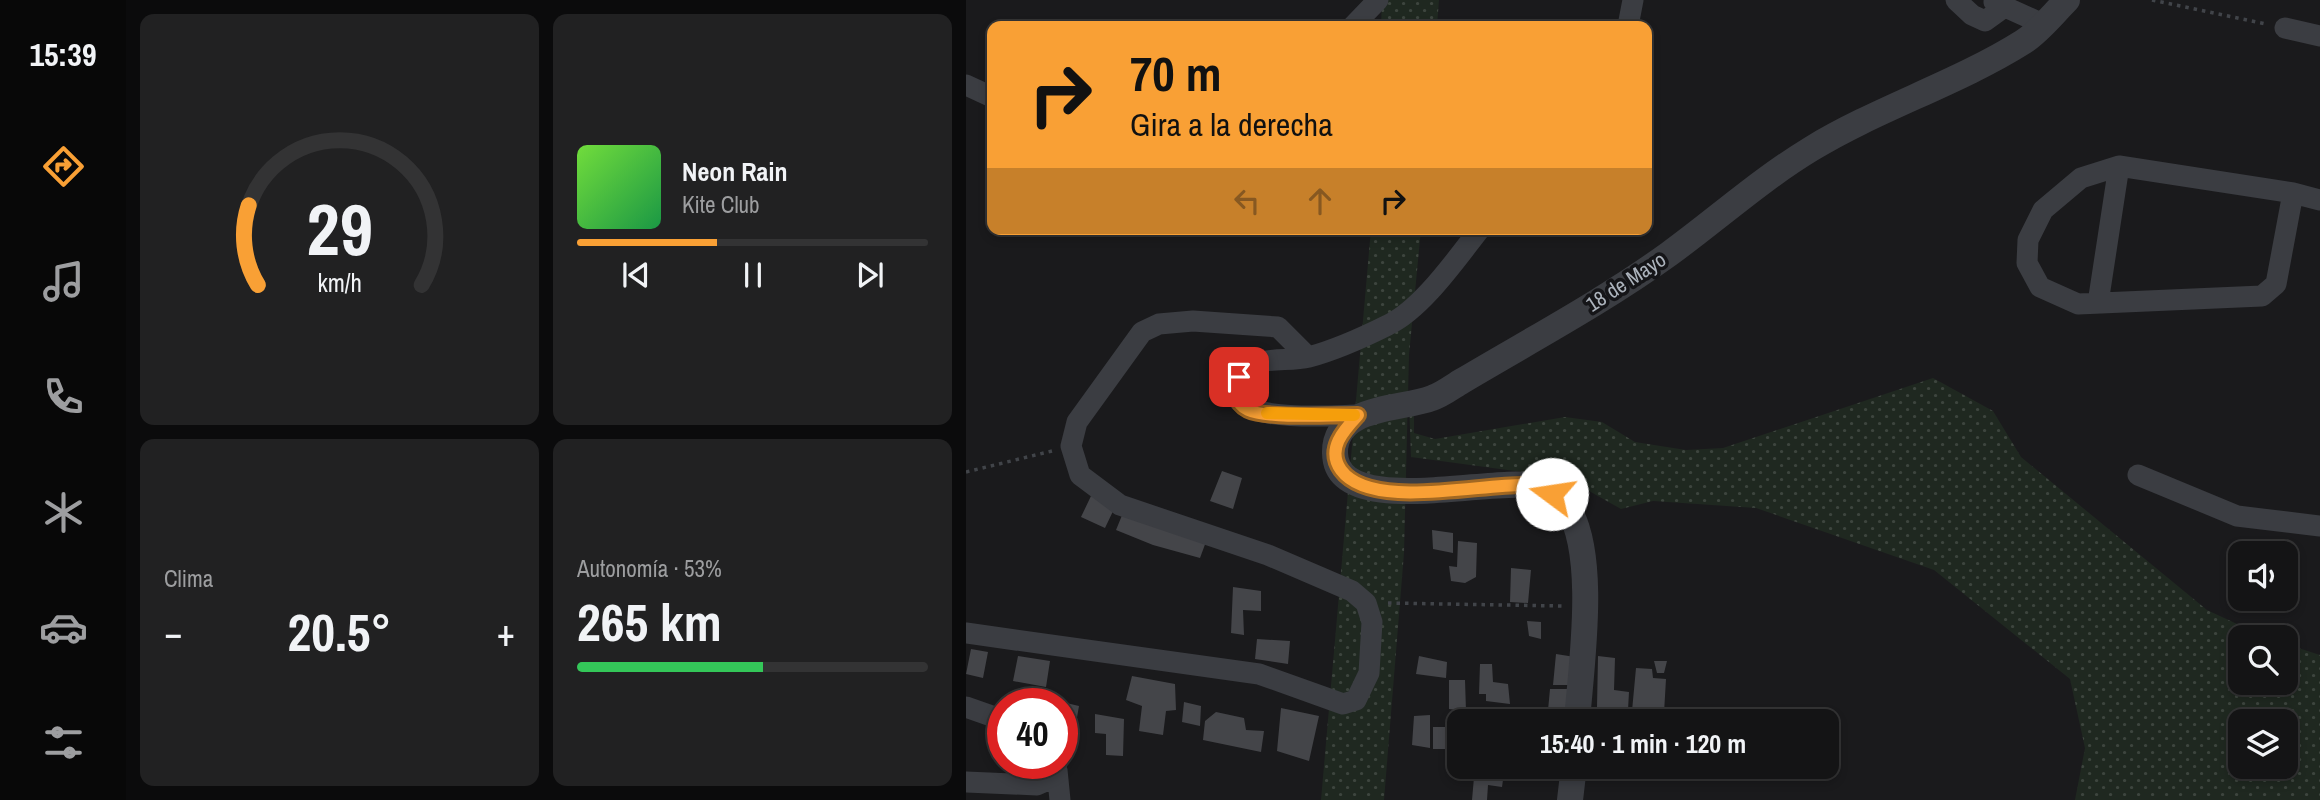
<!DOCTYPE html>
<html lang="es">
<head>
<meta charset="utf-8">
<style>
  :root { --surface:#141415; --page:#212122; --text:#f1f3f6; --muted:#9d9ea0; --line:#333334; --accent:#f9a035 }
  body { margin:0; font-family:"Archivo Narrow",sans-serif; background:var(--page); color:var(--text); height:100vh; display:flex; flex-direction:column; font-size:26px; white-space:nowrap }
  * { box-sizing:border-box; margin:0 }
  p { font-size:23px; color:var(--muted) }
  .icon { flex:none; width:38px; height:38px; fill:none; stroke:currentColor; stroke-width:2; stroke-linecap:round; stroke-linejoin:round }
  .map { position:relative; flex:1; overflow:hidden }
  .side { display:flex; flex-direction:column; gap:14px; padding:14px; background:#0b0b0c; width:840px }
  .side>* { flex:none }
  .banner { position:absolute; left:21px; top:21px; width:665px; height:214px; border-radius:14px; box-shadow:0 4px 10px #0003,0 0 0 2px var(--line); background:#f9a035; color:#111; overflow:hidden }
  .controls { position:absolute; left:1262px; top:541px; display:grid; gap:14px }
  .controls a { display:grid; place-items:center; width:70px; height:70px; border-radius:14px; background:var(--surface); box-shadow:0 4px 10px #0003,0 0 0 2px var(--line); font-size:35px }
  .speed { position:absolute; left:21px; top:688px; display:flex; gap:14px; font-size:35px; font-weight:700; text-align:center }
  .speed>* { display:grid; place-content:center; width:91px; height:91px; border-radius:50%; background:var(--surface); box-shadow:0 4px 10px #0003,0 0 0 2px var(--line); line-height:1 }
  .speed .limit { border:10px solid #d22; background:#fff; color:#111 }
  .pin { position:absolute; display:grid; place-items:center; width:60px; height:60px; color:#fff; margin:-30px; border-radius:14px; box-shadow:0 4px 10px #0006 }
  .me { position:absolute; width:77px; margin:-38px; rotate:284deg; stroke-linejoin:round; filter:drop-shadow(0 0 5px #0008) }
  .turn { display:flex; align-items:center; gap:24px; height:147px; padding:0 28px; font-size:32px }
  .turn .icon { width:91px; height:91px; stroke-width:2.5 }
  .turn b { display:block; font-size:49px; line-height:60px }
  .lanes { display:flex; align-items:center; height:66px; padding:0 28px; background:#0003; justify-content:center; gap:35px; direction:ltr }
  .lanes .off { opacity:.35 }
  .big { font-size:52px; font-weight:700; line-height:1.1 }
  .side .card { flex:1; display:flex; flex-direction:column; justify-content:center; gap:10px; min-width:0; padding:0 24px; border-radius:14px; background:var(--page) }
  .side .dial { align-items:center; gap:0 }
  .dial svg { height:182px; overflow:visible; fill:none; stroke:var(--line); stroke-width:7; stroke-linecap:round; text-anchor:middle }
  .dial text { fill:var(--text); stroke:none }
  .song { display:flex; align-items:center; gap:21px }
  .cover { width:84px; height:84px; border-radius:10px; background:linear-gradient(135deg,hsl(100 70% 55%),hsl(140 70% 35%)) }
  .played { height:7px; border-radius:4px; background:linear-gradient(90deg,var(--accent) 40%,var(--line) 40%) }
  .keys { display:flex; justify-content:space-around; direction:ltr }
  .heat { display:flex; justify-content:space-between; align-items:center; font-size:38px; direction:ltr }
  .charge { height:10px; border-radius:5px; background:linear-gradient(90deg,#34c759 53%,var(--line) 0) }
  .side .tiles { flex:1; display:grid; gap:14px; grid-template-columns:repeat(2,1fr) }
  .trip { position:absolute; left:481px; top:709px; width:392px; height:70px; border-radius:14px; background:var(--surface); box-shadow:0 4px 10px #0003,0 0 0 2px var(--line); font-weight:700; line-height:70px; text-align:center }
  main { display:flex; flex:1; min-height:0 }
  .tabs { display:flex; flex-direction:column; width:126px; justify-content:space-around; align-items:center; background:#080808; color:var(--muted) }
  .tabs .icon { width:49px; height:49px }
  .tabs .active { color:var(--accent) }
  .tabs b { font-size:32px; color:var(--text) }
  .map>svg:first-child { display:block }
  .grass { fill:url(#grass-dots); fill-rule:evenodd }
  .building { fill:#444549 }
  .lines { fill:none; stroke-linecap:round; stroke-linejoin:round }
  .path { stroke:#414449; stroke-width:3.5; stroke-dasharray:3.5 5; stroke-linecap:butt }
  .minor { stroke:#3b3d42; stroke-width:21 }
  .tertiary { stroke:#3b3d42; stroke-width:26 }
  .route-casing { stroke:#a26822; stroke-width:18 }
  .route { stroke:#f9a035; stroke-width:12 }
  .slow { stroke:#f59e0b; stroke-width:12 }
  .labels { text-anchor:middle; stroke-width:7; stroke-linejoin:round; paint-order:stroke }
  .street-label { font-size:21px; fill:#acb3bc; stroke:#151518 }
</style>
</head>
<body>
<main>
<nav class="tabs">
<b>15:39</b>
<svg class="icon active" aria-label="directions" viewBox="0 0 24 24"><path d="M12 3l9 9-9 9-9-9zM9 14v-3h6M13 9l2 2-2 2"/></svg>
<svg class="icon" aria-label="music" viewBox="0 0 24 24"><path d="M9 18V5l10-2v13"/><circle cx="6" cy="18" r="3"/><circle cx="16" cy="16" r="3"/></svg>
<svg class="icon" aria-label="phone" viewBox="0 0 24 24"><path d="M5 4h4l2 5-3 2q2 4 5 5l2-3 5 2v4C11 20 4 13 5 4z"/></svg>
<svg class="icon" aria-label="climate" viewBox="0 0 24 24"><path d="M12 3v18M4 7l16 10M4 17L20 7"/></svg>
<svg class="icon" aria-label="car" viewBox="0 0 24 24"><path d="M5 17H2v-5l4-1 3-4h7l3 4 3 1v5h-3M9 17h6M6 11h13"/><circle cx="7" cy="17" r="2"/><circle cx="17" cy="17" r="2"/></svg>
<svg class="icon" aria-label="filters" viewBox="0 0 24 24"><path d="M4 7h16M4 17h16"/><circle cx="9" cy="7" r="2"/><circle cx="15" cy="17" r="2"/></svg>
</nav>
<section class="side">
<div class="tiles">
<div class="card dial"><svg viewBox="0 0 100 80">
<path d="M14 69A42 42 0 1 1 86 69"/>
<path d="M14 69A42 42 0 0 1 10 34" stroke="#f9a035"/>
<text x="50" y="56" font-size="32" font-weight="700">29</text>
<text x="50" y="72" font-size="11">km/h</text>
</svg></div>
<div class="card">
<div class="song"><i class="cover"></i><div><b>Neon Rain</b><p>Kite Club</p></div></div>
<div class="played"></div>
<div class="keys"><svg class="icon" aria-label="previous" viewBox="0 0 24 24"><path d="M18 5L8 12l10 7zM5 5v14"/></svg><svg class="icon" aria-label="pause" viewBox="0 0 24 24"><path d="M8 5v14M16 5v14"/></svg><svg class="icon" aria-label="next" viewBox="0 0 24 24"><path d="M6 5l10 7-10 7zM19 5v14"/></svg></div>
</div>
<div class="card"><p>Clima</p>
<div class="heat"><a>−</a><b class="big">20.5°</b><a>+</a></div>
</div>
<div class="card"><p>Autonomía · 53%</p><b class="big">265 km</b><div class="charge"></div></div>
</div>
</section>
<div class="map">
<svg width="1354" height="800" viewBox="0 0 1354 800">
  <defs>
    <pattern id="grass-dots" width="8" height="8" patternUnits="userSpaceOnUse" patternTransform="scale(1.75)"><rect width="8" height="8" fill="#1f2820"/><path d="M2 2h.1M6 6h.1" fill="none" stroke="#3d453e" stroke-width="1.8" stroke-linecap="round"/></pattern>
  </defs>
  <rect width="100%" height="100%" fill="#1a1a1c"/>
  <path class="grass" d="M416 0H473L471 26H415Z
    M405 229H455L443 355 438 553 418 800H355Z
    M967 378 1027 411 1055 457 1241 610 1299 637H1274V682H1320V644L1354 655V800H1109L1119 748 1104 679 968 570 790 508 687 501 655 509 600 478 445 457 443 402H448V433L469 439 599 417 636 422 669 442 720 450 757 448ZM1274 721H1320V766H1274Z"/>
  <path class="building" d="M256 471 276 478 267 509 244 501Z
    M125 496 149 507 139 528 115 517Z
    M159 508 241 539 234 558 187 545 150 530Z
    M466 530 487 533V553L467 549Z
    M492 541 511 543 510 577 499 583 485 581 483 566 491 567Z
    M545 568 565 570 562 603 544 602Z
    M267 587 295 591V611L277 610 278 635 265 633Z
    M561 621 575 622V639L563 636Z
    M291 639 324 641 322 664 289 659Z
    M5 649 22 652 17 678 0 674Z
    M590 654 609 657 608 685H587Z
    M52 656 84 661 80 687 47 681Z
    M453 656 481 662 480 678 450 674Z
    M632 656 649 658 648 690 663 692 662 710 631 707Z
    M688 661H701L698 673H691Z
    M514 664H526L527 682 542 684 544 704 520 701V694H513Z
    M670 668 686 669 687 678 700 679 698 713 666 711Z
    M166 676 209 684 210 710 200 711 197 735 173 731 176 706 160 700Z
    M483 680H499L500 711 483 709Z
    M584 689H606L603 721H581Z
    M50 691 113 706 109 729 96 725V704H47Z
    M218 702 235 706 234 726 216 722Z
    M315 708 353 716 343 761 311 751Z
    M250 712 278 718 280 730 298 731 295 752 237 740 239 721Z
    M129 714 158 719 157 756 140 755V734L129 733Z
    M464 715V748L446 745 448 716Z
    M467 727H481L483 749H467Z
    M509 766H539L536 787 522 785 521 800H506Z"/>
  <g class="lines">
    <path class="path" d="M1186 0 1300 24
      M0 472 86 451
      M422 603 596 606"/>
    <path class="minor" d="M990 0 1006 15 1019 21 1037 8
      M1028 2 1077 24
      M387 26 412 0
      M662 26 667 0
      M1319 28 1354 36
      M0 85 26 97
      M1327 193 1310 284 1296 296 1112 304 1074 287 1061 263 1062 240 1077 210 1115 178 1153 166 1327 193 1354 200
      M1132 303 1153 166
      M392 415C369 415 252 426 271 381 275 373 286 364 295 362 310 358 327 361 343 357 369 350 398 337 422 325 456 309 491 258 514 229
      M1172 475 1271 516 1354 526
      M0 633 293 674 377 704 390 700 403 673 406 622 400 603 386 591 302 555 154 505 114 475 105 446 111 422 176 332 193 324 227 321 312 327 342 357
      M0 707 37 720
      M91 770 94 800
      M0 782 71 785C82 781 90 775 91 763"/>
    <path class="tertiary" d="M611 721C615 667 632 553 601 507 594 497 579 490 567 486 529 476 370 520 369 453 368 405 436 410 466 398 476 395 486 387 496 381 565 340 638 301 703 254 751 219 794 180 845 149 910 109 992 83 1057 42 1073 32 1087 14 1101 0
      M604 800 608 766"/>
  </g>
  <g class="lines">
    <g class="route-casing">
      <path id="route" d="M273 377C268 389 268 403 282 410 301 419 368 415 392 415 378 430 360 449 375 470 405 511 516 483 561 485 570 486 579 491 586 494"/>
    </g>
    <use href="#route" class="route"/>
    <path class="slow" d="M301 413 388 415"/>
  </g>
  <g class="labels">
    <g class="street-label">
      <text transform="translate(660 282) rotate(-33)" y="7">18 de Mayo</text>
    </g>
  </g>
</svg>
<div class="controls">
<a><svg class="icon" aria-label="sound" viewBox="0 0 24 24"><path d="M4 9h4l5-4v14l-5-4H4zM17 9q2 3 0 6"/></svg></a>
<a><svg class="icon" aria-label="search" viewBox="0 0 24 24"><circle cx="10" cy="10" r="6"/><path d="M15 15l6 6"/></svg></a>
<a><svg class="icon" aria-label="layers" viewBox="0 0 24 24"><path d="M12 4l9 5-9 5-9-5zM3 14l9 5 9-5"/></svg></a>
</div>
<div class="speed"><div class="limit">40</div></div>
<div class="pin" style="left:273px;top:377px;background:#d93025"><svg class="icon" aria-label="arrive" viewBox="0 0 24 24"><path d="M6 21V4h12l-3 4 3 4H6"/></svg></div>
<svg class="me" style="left:586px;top:494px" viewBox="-20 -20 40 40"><circle r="19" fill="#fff"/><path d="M0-13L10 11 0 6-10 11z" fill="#f9a035"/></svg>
<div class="trip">15:40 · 1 min · 120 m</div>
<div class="banner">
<div class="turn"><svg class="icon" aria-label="right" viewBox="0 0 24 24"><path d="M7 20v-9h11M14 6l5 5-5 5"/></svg><div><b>70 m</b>Gira a la derecha</div></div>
<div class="lanes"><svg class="icon off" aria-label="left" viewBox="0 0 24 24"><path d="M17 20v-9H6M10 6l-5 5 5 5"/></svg><svg class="icon off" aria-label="ahead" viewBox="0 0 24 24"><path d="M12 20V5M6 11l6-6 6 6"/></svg><svg class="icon" aria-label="right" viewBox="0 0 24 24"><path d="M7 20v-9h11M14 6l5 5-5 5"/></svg></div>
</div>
</div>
</main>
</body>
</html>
